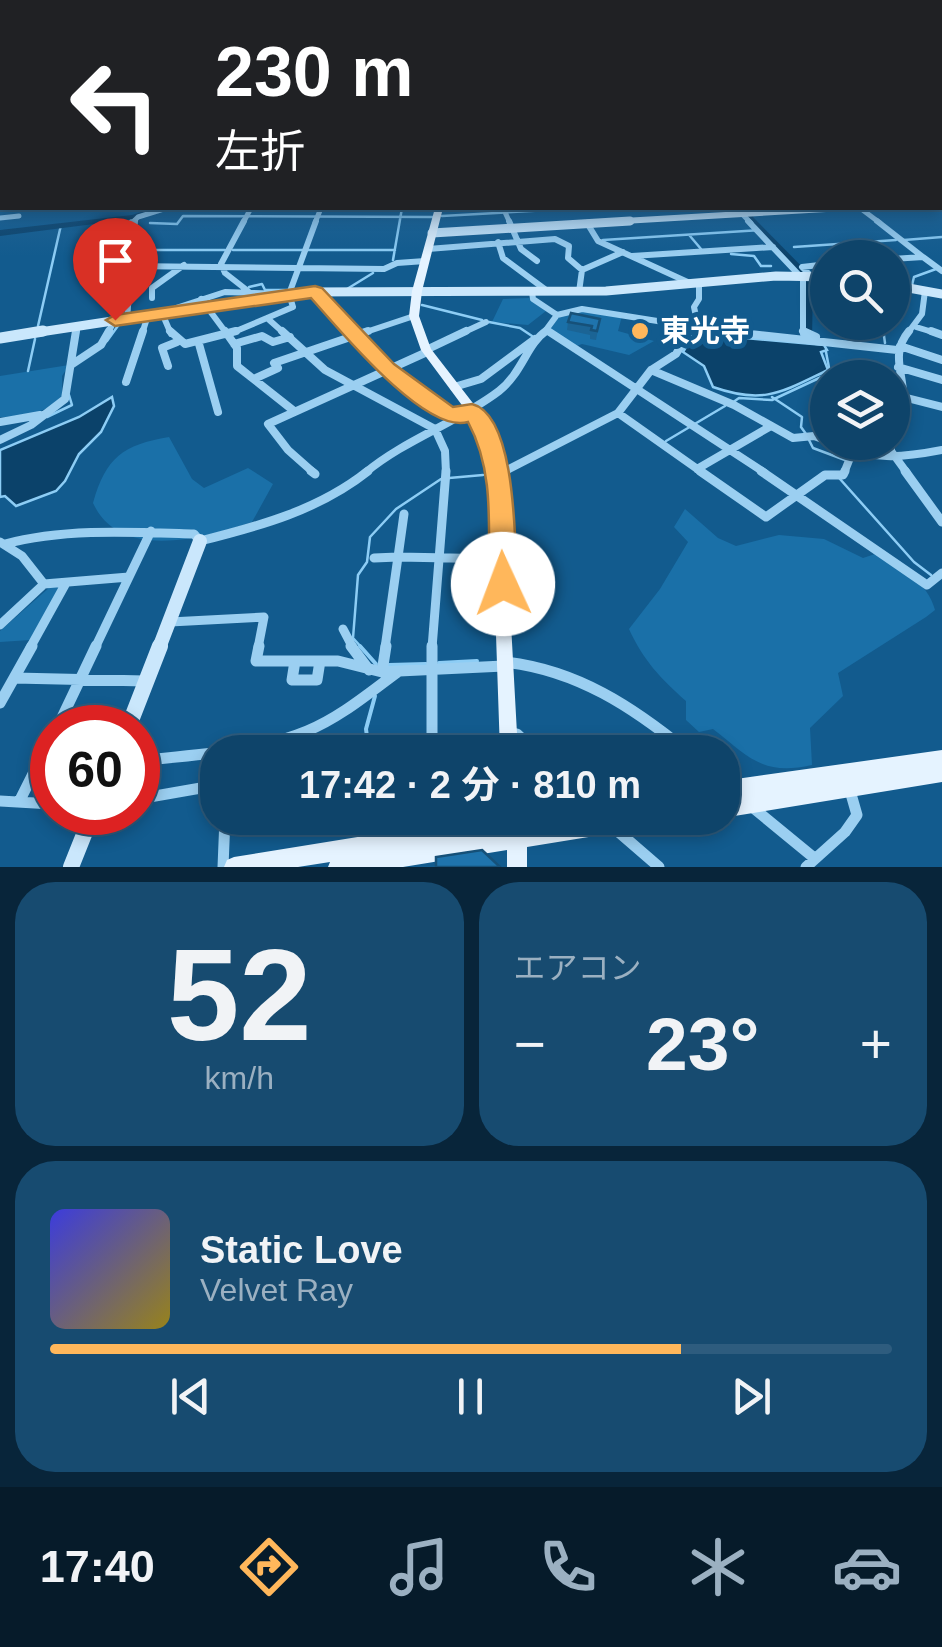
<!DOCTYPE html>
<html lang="ja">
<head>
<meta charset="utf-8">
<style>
  :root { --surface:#0e446a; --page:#174b70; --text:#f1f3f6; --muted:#9bb0c1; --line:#2e5c7e; --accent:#ffb75b }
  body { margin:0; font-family:Arial,"Noto Sans JP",sans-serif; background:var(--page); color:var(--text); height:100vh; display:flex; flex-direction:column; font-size:38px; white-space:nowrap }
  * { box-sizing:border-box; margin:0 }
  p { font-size:32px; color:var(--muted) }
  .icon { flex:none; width:55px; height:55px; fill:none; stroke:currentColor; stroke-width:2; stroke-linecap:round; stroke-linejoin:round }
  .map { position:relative; height:867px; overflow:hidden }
  .sheet { display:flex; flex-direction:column; gap:15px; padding:15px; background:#08253a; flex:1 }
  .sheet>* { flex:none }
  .top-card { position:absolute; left:0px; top:0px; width:942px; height:210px; box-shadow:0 5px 15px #0003,0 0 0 2px var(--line); background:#202124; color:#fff; overflow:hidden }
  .buttons { position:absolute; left:810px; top:240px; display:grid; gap:20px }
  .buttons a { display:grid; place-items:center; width:100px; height:100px; border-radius:50%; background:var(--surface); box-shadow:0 5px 15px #0003,0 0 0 2px var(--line); font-size:50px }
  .speed { position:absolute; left:30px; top:705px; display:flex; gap:20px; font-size:50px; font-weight:700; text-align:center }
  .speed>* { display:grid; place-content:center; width:130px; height:130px; border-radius:50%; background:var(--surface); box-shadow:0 5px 15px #0003,0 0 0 2px var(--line); line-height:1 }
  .speed .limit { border:15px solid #d22; background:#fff; color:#111 }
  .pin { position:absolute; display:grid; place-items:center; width:85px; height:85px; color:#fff; margin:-102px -42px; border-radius:50% 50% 50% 0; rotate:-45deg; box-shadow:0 0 10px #0007 }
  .pin .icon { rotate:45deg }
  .me { position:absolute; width:110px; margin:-55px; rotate:358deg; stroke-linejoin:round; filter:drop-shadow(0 0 8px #0008) }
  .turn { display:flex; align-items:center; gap:35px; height:210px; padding:0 50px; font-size:45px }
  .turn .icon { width:130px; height:130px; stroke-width:2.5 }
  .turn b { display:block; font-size:70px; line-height:85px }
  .big { font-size:75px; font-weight:700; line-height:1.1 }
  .sheet .widget { flex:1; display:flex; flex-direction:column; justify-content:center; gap:15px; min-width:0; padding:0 35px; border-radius:40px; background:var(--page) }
  .sheet .dial { align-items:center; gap:0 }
  .dial b { font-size:130px; line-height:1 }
  .song { display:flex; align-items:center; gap:30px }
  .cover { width:120px; height:120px; border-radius:15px; background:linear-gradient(135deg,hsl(240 70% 55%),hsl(50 70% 35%)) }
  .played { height:10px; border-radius:5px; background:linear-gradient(90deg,var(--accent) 75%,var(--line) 75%) }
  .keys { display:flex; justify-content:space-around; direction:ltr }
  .heat { display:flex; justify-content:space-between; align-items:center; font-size:55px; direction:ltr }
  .sheet .tiles { flex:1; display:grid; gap:15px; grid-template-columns:1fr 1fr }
  .widget:last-child { grid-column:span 2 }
  .trip { position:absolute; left:200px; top:735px; width:540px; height:100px; border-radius:40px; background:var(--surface); box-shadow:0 5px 15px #0003,0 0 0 2px var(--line); font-weight:700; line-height:100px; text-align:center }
  .menu { display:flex; height:160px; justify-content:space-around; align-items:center; background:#061b2a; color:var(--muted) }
  .menu .icon { width:70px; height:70px }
  .menu .selected { color:var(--accent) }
  .menu b { font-size:45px; color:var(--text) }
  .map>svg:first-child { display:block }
  .green { fill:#1a70a8 }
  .water { fill:#0b426a; stroke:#8dcdf5; stroke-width:2.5 }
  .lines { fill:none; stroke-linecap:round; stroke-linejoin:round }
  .stream-far1 { stroke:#8dcdf5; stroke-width:2.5 }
  .stream { stroke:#8dcdf5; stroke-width:4 }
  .river { fill:#0b426a; fill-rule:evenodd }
  .street-far4 { stroke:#9bcff1; stroke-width:5 }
  .street-far3 { stroke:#9bcff1; stroke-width:6 }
  .street-far2 { stroke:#9bcff1; stroke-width:8 }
  .street-far1 { stroke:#9bcff1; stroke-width:9 }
  .street { stroke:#9bcff1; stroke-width:11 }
  .secondary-far4 { stroke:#cae7fc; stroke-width:6 }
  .secondary-far3 { stroke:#cae7fc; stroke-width:9 }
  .secondary-far2 { stroke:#cae7fc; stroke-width:11 }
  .secondary-far1 { stroke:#cae7fc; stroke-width:14 }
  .secondary { stroke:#cae7fc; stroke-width:16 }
  .primary { fill:#e5f3ff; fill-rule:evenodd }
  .wall { fill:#1b6495 }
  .building { fill:#1f74ad; stroke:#165179; stroke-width:2.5 }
  .route { fill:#ffb75b; stroke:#a6773b; stroke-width:2.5 }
  .poi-dot { fill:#ffb75b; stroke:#125b8e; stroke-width:4 }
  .labels { text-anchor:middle; stroke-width:10; stroke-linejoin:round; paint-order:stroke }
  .poi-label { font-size:30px; font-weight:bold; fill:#fff; stroke:#125b8e; text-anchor:start }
</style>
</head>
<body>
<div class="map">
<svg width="942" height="867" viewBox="0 0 942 867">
  <rect width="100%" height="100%" fill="#125b8e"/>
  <path class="green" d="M529 298 546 311 528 325 492 322 503 299Z
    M575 310 622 316 618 331 654 341 629 355 582 344 574 347 550 330 559 316Z
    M69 365 62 376V398C42 414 26 417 0 417V376Z
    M169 437 192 479 204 488 248 468 273 484 252 522C204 538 120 562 93 503 106 457 123 445 169 437Z
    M685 509 718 538 736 546 779 535 824 539 863 558 878 553C901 569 928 582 935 610L926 617 838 673 843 696 810 728 812 765C763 776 750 758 713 729L699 732 686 720V701C661 679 643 660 629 629L660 589 688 542 674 527Z
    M50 587H60L30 640 0 642V631Z"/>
  <path class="water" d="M708 330 745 338 824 345 827 350 821 352 828 370C782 392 764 405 713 387L704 366 683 352 694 334Z
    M112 397 114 406 101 432 79 454 65 481 56 491 16 506 5 496 0 497V450L79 417Z"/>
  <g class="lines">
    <path class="stream-far1" d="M0 208H6
      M442 216 585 208
      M150 223 177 224 183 216 434 217
      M690 236 701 249
      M603 240 761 230
      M904 240 942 237
      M794 247 896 240
      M133 250H225
      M233 250H395
      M731 254 754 256 761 266H771
      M393 260 402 208
      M912 285 914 277 936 269
      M249 287 262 284 265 290H289
      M347 289 373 273
      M312 294 382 369
      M422 305 482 320
      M122 316 129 223 133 217
      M489 322 520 328 532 336
      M882 322 885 343
      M38 326 61 225
      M107 341 120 323
      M28 371 35 339
      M387 375 439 412
      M772 397 802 417 801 427 806 434
      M732 403 739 398 772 400 830 373 826 352
      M47 417 72 405 69 395
      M809 440 813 448 845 460
      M666 441 725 406
      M449 478 483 475
      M840 479 914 562 931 575
      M362 648 353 638 358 575 367 562 370 537 396 509 441 479"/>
    <path class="stream" d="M360 646 376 664
      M439 663 477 661
      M389 665 426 664
      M369 752 366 729 375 696"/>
    <path class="river" d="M0 194H2V198H0Z
      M940 201H942V205H940Z
      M153 208H163L133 219 0 236V230L132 215Z
      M828 208H873L869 210 831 212H828Z
      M744 213H754L753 217 813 278 812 341 808 342 803 339V279L744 217Z"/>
    <path class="street-far4" d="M503 208 510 223
      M860 208 880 223
      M742 214 751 223
      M0 218 19 216
      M132 223 138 217 167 208
      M243 223 251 208
      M315 223 321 208"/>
    <path class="street-far3" d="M509 221 521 249 537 261
      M748 221 799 275
      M877 221 923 257
      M587 223 598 241 692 284
      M498 242 503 258 546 290
      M428 249 555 239 569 246 568 258 582 270
      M632 256 773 247
      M892 259 923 257 942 271
      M221 264 244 221
      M221 264 225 273 248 291
      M129 266 384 269 397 263 425 261
      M803 275V334
      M811 276 802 267 828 264
      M315 292 354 334
      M532 292 533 299 557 315
      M579 292 582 270 623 252
      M152 298V288L184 265
      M201 299 227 334
      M176 308 225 292 287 294
      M162 313 171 334
      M267 318 293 307 289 294 316 221
      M127 319 135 221
      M916 327 939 334
      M547 331 552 334
      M76 334 77 326
      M107 334 115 320
      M142 334 148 315
      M229 334 267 318 285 334
      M360 334 414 316
      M460 334 486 322
      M543 334 557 315 582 309 739 334
      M689 334 697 321 694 307 699 299V283
      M907 334 922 314 925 291"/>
    <path class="street-far2" d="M170 331 185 344 236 331
      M225 331 237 348V366L294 411
      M282 331 325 370 435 429 445 451 446 473
      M352 331 387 369 459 418
      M548 331 765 473
      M723 331 897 350
      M803 331 816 337
      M931 331 942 335
      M199 344 218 412
      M234 344 262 336 273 342 290 337
      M900 346 942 360
      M426 350 466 331
      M71 365 101 345 109 331
      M168 366 162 348 177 342
      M898 367 942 380
      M651 370 734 405 793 438 814 436 828 441
      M256 378 278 368 274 363 368 331
      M126 382 143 331
      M454 387 481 379 535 339
      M903 397 942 407
      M618 413 703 473
      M0 422 40 415
      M892 429C921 391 882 363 909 331
      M0 440 31 425 65 399 76 331
      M833 442C872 461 901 458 942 450
      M891 442V451L907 473
      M697 469 771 426
      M314 473 288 450 268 424 427 352
      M365 473C406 439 457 423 499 391 522 373 527 344 546 331
      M501 473 618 413 651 370 676 354 690 331
      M844 473 850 458 860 455"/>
    <path class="street-far1" d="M311 471 315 474
      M700 471 766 517 825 475H843L845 471
      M761 471 927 585 942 573
      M905 471 942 522
      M499 474 506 471
      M0 542 22 556 44 584
      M5 544C64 528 133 532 194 534L200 541C260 526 319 510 368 471
      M374 558 398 557 404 514
      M44 584 129 577
      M170 622 264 617 258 648
      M0 625 44 584
      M343 629 353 648
      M30 648 66 583
      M95 648 151 531
      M385 648 398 557 502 559
      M432 648 446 471"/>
    <path class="street" d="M351 646 369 670
      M432 646V752
      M295 661 292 680H317L320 661
      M505 662C577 670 633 707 688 752
      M399 671 504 666
      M382 672 386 646
      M15 678 145 681
      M0 703 32 646
      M57 728 96 646
      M508 732 517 734 536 752
      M138 761C195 754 254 753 307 731 341 717 370 692 399 671L382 672 338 661H256L259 646
      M138 799 218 785
      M0 801 52 804
      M19 802 52 736
      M751 806 813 857
      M614 828 659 867
      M223 867 225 818
      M806 867 845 832 857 815 849 787"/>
    <path class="secondary-far4" d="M589 223 843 208"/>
    <path class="secondary-far3" d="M432 233 630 221
      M892 285 942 294
      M27 334 303 292 606 291 776 276 828 277"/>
    <path class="secondary-far2" d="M0 338 43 331"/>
    <path class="secondary-far1" d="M159 648 200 541"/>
    <path class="secondary" d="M128 728 160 646
      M71 867 93 812"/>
    <path class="primary" d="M435 208H443L422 291 419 316 431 349 479 411 502 459 518 752H500L490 459 467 412 421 350 409 316 412 291Z
      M942 750V782L722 818H721L722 781Z
      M475 818H544L541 824 584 818H654L651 825 644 828 527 847V867H507V850L403 867H328L330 862 298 867H224L227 860 234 857Z"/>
  </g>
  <path class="wall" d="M600 319 596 340 590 339V335L567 330 568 322Z
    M632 328 648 330 644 336 631 333Z"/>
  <path class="building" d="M571 313 600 319 597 331 591 330 592 326 568 322Z
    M636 323 649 326 645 332 632 328Z
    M482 850 500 867H436V857Z"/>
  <linearGradient id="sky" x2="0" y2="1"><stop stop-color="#0a324e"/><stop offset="0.52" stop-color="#336c9b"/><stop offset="1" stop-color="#336c9b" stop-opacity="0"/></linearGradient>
  <rect width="942" height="256" fill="url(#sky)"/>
  <path class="route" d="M315 286 322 288 394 364 453 407 472 404C517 415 515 546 517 584L513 591 503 595 493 591 489 584C488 528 495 472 468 422 425 435 338 328 311 298L115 326 106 320 115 315Z"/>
  <circle class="poi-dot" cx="640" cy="331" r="10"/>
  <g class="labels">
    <g class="poi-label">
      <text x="660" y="341">東光寺</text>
    </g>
  </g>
</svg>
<div class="buttons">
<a><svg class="icon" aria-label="search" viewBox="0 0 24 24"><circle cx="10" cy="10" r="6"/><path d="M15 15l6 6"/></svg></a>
<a><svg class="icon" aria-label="layers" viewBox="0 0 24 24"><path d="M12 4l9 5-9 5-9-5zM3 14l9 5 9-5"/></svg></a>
</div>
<div class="speed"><div class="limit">60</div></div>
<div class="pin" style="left:115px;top:320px;background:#d93025"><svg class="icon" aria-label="arrive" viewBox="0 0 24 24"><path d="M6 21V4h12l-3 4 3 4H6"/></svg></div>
<svg class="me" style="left:503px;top:584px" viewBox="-20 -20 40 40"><circle r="19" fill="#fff"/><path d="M0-13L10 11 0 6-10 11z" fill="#ffb75b"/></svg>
<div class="trip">17:42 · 2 分 · 810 m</div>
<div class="top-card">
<div class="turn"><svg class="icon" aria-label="left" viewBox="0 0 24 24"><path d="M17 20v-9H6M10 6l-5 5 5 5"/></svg><div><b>230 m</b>左折</div></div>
</div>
</div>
<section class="sheet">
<div class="tiles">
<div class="widget dial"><b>52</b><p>km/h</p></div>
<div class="widget"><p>エアコン</p>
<div class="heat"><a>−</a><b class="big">23°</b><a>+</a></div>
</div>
<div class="widget">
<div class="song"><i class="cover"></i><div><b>Static Love</b><p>Velvet Ray</p></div></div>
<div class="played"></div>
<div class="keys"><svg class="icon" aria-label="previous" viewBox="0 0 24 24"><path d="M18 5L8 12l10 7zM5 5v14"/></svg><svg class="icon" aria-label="pause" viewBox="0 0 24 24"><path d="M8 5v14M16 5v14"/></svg><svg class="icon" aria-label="next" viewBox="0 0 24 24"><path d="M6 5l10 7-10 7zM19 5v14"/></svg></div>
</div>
</div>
</section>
<nav class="menu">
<b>17:40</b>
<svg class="icon selected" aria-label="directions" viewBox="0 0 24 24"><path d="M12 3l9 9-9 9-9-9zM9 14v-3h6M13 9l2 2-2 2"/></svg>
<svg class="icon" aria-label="music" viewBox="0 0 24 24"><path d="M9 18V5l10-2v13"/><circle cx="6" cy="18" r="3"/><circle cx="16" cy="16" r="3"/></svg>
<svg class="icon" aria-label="phone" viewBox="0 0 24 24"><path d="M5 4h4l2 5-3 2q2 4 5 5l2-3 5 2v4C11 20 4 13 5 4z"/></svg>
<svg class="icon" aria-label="climate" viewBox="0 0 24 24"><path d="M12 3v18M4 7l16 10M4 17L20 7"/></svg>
<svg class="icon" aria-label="car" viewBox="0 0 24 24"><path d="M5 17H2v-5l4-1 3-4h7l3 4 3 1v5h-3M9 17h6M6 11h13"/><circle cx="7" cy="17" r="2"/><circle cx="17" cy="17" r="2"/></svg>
</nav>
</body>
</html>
